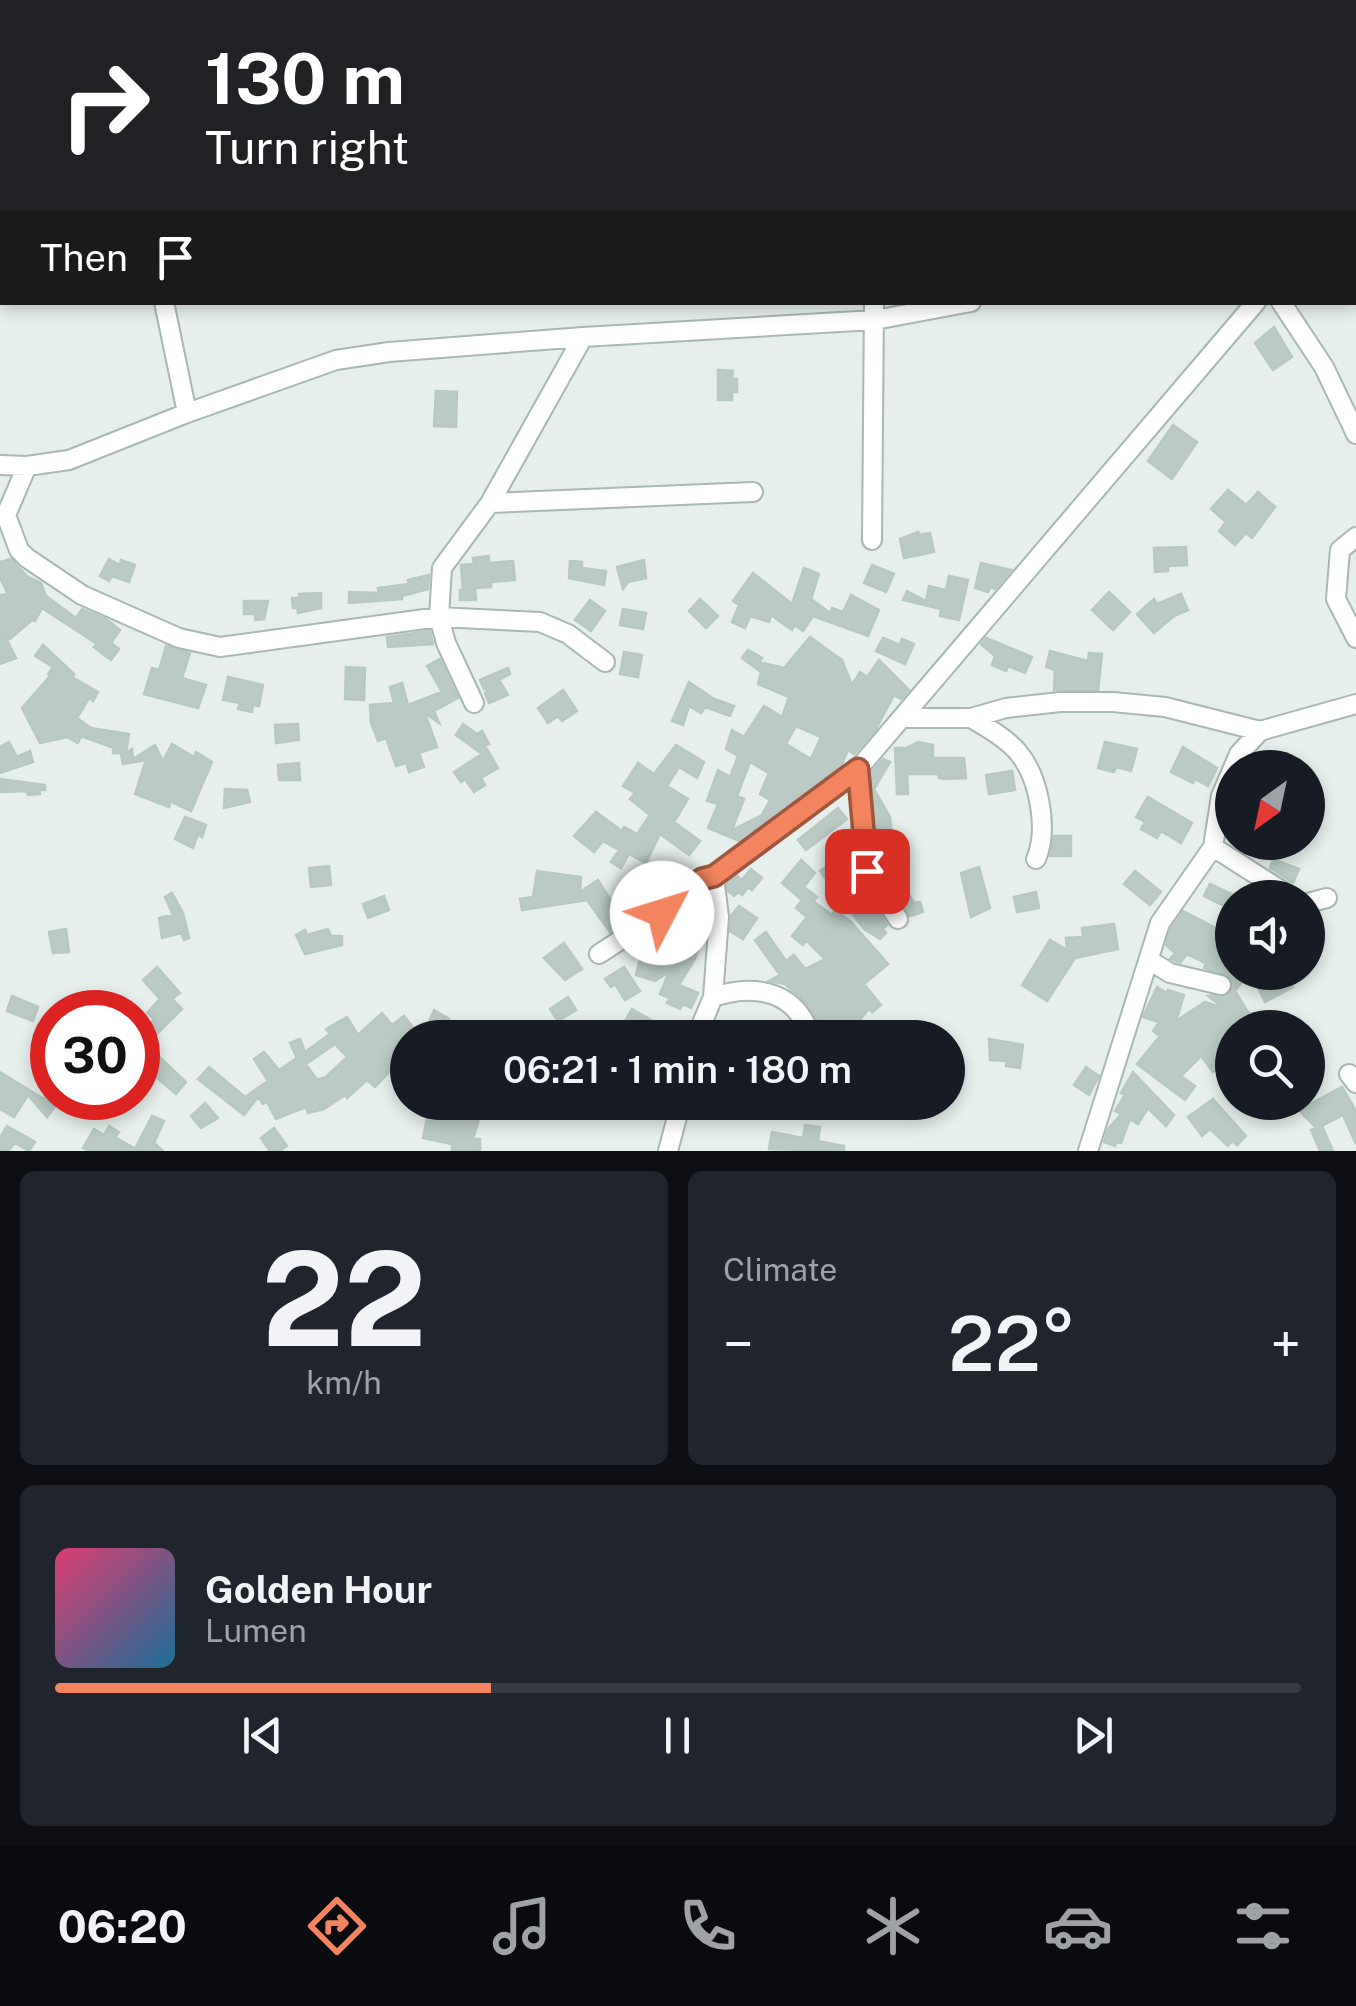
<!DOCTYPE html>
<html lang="en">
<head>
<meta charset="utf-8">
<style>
  :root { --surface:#171b24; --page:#20242c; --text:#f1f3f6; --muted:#9ea1a6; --line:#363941; --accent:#f4845f }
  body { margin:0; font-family:"Public Sans",sans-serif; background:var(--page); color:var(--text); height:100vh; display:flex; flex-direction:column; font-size:38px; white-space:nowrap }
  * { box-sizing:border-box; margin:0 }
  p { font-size:32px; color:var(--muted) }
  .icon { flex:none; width:55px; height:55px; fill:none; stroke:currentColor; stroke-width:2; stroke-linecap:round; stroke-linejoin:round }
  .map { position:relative; height:1151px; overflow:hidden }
  .panel { display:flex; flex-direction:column; gap:20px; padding:20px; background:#0d0f14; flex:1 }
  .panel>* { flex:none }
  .top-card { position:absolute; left:0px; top:0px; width:1358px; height:305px; box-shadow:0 5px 15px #0003; background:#202124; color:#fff; overflow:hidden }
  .needle { width:65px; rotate:213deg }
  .controls { position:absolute; left:1215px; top:750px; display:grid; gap:20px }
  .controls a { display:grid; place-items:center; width:110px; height:110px; border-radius:50%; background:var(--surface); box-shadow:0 5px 15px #0003; font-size:50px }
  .speed { position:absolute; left:30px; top:990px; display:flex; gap:20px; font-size:50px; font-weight:700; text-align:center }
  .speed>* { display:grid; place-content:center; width:130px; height:130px; border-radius:50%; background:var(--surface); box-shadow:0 5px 15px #0003; line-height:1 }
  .speed .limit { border:15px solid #d22; background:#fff; color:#111 }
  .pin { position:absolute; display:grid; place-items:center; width:85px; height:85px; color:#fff; margin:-42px; border-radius:20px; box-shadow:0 5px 15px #0006 }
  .me { position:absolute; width:110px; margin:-55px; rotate:50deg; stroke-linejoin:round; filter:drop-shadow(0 0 8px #0008) }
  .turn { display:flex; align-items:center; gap:35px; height:210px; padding:0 40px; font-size:45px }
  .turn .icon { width:130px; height:130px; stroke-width:2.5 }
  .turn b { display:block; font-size:70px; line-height:85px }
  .then { display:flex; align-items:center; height:95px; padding:0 40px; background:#0003; gap:20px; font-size:38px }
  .big { font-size:75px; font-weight:600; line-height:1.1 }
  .panel .card { flex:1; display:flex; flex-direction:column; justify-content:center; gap:15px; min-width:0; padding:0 35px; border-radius:15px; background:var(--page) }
  .panel .dial { align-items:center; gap:0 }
  .dial b { font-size:130px; line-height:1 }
  .song { display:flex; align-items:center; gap:30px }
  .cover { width:120px; height:120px; border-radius:15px; background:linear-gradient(135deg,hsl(340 70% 55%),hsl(200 70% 35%)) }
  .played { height:10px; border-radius:5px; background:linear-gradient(90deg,var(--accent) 35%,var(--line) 35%) }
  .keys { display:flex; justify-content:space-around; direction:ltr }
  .heat { display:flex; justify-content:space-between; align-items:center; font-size:55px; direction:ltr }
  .panel .tiles { flex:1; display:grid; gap:20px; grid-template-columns:1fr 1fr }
  .card:last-child { grid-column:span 2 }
  .trip { position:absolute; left:390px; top:1020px; width:575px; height:100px; border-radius:50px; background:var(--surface); box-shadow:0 5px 15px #0003; font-weight:600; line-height:100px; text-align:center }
  .tabs { display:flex; height:160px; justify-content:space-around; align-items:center; background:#090b0e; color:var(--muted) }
  .tabs .icon { width:70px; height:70px }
  .tabs .active { color:var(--accent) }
  .tabs b { font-size:45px; color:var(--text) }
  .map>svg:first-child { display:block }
  .building { fill:#bbcac4; stroke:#b8c9c2; stroke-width:2.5; fill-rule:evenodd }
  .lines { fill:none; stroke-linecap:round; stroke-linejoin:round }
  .minor-casing { stroke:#a8b8b2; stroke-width:22 }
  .minor { stroke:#fff; stroke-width:18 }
  .route-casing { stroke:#9f563e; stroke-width:25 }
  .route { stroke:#f4845f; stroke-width:18 }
</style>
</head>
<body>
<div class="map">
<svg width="1356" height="1151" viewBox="0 0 1356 1151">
  <rect width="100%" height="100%" fill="#e6efeb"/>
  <path class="building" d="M1274 327 1292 357 1273 370 1255 343Z
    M718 370 733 371 732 379H737V392H732V400H718Z
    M436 391 457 392 456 427 434 426Z
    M1173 425 1197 442 1172 479 1148 461Z
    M1228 490 1246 505 1258 492 1275 507 1252 538 1246 533 1235 545 1219 531 1226 522 1211 509Z
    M918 532 919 535 930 533 934 552 904 558 900 539Z
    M1186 547 1187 565 1168 566V571L1155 572 1154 548Z
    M489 556V563L513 561 515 580 491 582V587L475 588 476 600H460V590H463L461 565 474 564 473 558Z
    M11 559 28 577 41 583 46 596 76 618 82 609 106 619 120 630 111 643 119 649 111 660 94 647 97 644 42 608 35 621 32 620 10 639 5 636 16 658 0 664V595L8 594 0 578V562Z
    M109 559 120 565 121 560 135 565 129 582 112 576 109 581 100 576Z
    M644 560 646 578 628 582 623 589 617 567Z
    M570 561 582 562V568L606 571 604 585 569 578Z
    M981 563 1011 570 995 589 990 587 988 592 975 588Z
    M872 565 894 574 886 592 864 583Z
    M804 568 819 574 811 599 830 613 832 608 843 612 851 595 879 610 868 636 813 616 803 631 795 625 792 630 771 615 769 622 750 616 745 628 732 622 739 605 733 601 753 573 792 604Z
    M429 575 428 589 402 596V599L349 603V592L379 593 378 588 409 584 408 580Z
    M949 576 968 580 959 620 940 616 941 609 903 600 907 591 926 601 929 586 946 590Z
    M1109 592 1130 612 1113 630 1092 610Z
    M321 593V608L298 613 297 608H293L292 598H299V594Z
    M1181 594 1188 610 1174 616 1154 633 1137 614 1154 599 1157 604Z
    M700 599 718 616 706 628 689 611Z
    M590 600 605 611 591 631 575 620Z
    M244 601H268L264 619 255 620V614H244Z
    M623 609 646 613 643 629 620 625Z
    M430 631 433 644 388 647 387 637Z
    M810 637 842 660 852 685 860 672 867 677 879 660 909 690 901 699 894 695 876 729 854 754 848 750 841 766 740 841 708 828 718 804 707 801 718 770 730 777 738 756 726 749 732 730 744 737 764 706 782 717 789 697 758 684 761 672 742 658 748 650 762 658 759 662 784 668ZM796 726 821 737 811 759 786 744ZM750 762 769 773 760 794 770 800 762 815 732 830 744 799 737 796Z
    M883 638 900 645 902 639 914 644 905 664 876 651Z
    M986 638 1032 657 1025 673 1008 666 1006 671 992 665 995 656 981 644Z
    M43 645 74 674 72 677 98 692 93 701 89 698 77 718 91 728 129 734 126 753 132 749 133 759 155 745 163 761 172 744 194 757 196 752 212 762 191 811 170 801 169 807 135 794 146 760 123 764 121 755 125 753H113L114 748 81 736 78 743 67 737 40 743 22 708 50 676 48 674 53 667 35 656Z
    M166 646 190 653 182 678 206 685 198 708 144 694 152 668 159 670Z
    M1050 651 1088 661 1089 653 1102 654 1098 690H1054L1055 670 1046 667Z
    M624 652 642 655 638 677 620 674Z
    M440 659 458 698 434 711 439 723 425 713 437 747 419 753 424 767 409 772 406 763 396 766 386 738 378 741 371 723 370 705 394 703 390 687 402 683 408 705 442 692 427 666Z
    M346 667 365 668 364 700 345 699Z
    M508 668 510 674 499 680 508 695 489 703 485 693 492 685 484 689 480 680Z
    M228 677 263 685 259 706 253 705 252 712 238 709 240 703 223 700Z
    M689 682 714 699 734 706 730 716 705 707 701 713 689 706 683 725 672 721Z
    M563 690 577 711 562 721 558 716 548 723 538 708Z
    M298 724 299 740 276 743 275 725Z
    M463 724 477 734 482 731 489 744 485 746 498 768 481 778 485 785 474 792 465 779 461 782 454 772 482 754 456 735Z
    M9 742 17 757 30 751 33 762 0 773V747Z
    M918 742 933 745V758H964L966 778 947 779 939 778 938 774H907L908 794H897L895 748H906Z
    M1105 742 1137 749 1131 771 1116 767 1114 772 1098 768Z
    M676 745 704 762 697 778 679 767 667 786 688 799 674 822 700 841 689 855 660 834 646 863 629 854 621 868 611 862 619 850 603 841 594 852 574 836 596 812 622 831 624 827 637 834 650 815 630 799 635 793 623 786 638 763 654 774Z
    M1183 747 1217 768 1208 786 1195 779 1193 783 1171 772Z
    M883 759 890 762 874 789 890 817 894 857 898 854 904 865 898 869 904 879 901 881 914 903 920 902 923 912 910 916 879 867 871 773Z
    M299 763 300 780H279L278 765Z
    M1012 771 1015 790 989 794 986 775Z
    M0 779 45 785V790H39L40 794 28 795 27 791 0 792Z
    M225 789 247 790 250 802 224 808Z
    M1148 797 1192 823 1181 843 1161 831 1157 838 1141 829 1145 822 1136 817Z
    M838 808 847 819 806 850 798 840Z
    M185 817 206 825 202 837 198 834 193 848 175 839Z
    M1054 836H1071V856H1050Z
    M1273 859 1299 869 1293 883 1270 868Z
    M801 860 815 873 804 887 817 897 813 901 832 915 835 910 851 922 888 964 864 984 881 1005 872 1012 869 1009 844 1038H828L804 1001 785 984 769 981 780 975 755 940 766 932 786 961 794 955 805 969 825 959 806 940 803 945 792 936 807 917 796 908 802 900 782 883Z
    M830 864 852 891 861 885 887 925 883 929 886 933 880 939 864 929 820 871Z
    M329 866 331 885 311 887 309 868Z
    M979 867 990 908 971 917 961 873Z
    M751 869 762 878 752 890 748 887 742 895 739 892 734 896 728 891 727 882 736 875 742 880Z
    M537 871 581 877 580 892 598 880 618 912 656 885 662 896 610 932 587 900 522 910 520 899 533 897Z
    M1135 871 1161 892 1150 905 1124 884Z
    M1210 884 1232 894 1226 907 1204 896Z
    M1036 892 1039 908 1017 912 1014 897Z
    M172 893 183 913 189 938 184 940 181 933 162 938 159 918 173 915 165 897Z
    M384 896 389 910 368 918 363 904Z
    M1232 903V972H1250L1235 991 1247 1011 1264 1028H1232V1058L1213 1072 1201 1056 1181 1076 1195 1086 1185 1100 1137 1064 1160 1036 1153 1031 1159 1022 1143 1017 1157 987 1167 993 1168 990 1184 995 1176 1021 1205 1002 1225 1009 1208 996 1229 994 1233 987 1230 977 1204 968 1206 963 1187 954 1180 963 1170 959 1175 953 1166 945 1171 929 1183 911 1220 930Z
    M692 904 705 911 699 928 704 930 695 959 679 985 698 993 691 1008 683 1004 680 1009 667 1003 670 998 660 994 669 972 655 981 636 975 643 947 676 957 686 939 679 937 684 920 680 919Z
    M739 906 757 918 743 939 730 931 731 916Z
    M1114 924 1118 949 1075 958 1047 1001 1022 985 1050 940 1067 950 1066 938 1083 937 1082 928Z
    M66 929 69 952 53 953 49 932Z
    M328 929 331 936H342V945L305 954 296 935 305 930 307 935Z
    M564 943 582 969 565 980 544 958Z
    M157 967 180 993 172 999 182 1009 150 1041 142 1034 154 1019 147 1013 160 999 143 980Z
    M624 967 640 991 625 1000 615 984 611 987 605 979Z
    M1272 972H1286L1293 987 1265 1002 1255 981Z
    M12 996 38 1007 33 1021 7 1011Z
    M568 997 576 1010 558 1021 550 1009Z
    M632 1009 651 1020 642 1034 624 1023Z
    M434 1010 449 1019 438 1038H422Z
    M382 1013 392 1025 404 1016 419 1035 408 1038V1052L375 1087 367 1080 347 1098 345 1095 324 1109 308 1113 306 1107 276 1119 267 1102 263 1104 258 1097 244 1115 198 1079 209 1067 245 1097 268 1081 254 1059 264 1052 279 1070 297 1058 290 1043 300 1039 305 1052 330 1034 326 1029 347 1017 358 1035ZM335 1044 347 1057 326 1077 317 1080 306 1064Z
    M989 1039 1023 1045 1020 1068 1006 1066 1007 1061 990 1060Z
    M152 1050 186 1082 176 1094 141 1064Z
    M1086 1067 1099 1076 1089 1095 1074 1085Z
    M0 1072 44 1099 48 1093 57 1104 47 1117 28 1095 14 1117 0 1109Z
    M1133 1072 1174 1115 1166 1126 1148 1108 1138 1124 1130 1119 1121 1143 1116 1142 1115 1146 1104 1142 1108 1129 1121 1114 1115 1111 1125 1095 1121 1093Z
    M1342 1087 1356 1111V1144L1343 1115 1322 1126 1333 1151H1320L1311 1130 1316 1128 1299 1110Z
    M1213 1099 1246 1136 1237 1145 1232 1141 1228 1146 1210 1129 1202 1136 1188 1117Z
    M461 1102 476 1106 473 1117 479 1119 473 1139H480V1151H452V1144L423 1138 429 1108 458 1114Z
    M205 1103 218 1118 201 1128 191 1116Z
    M152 1116 164 1121 154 1143 163 1151H142L136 1147Z
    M805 1125 820 1127 818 1141 844 1146V1151L769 1149 772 1132 803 1138Z
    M7 1126 35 1142 29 1151 15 1143 8 1151H0V1138Z
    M109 1126 119 1132 115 1137 139 1151H89L83 1148 94 1129 104 1135Z
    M274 1128 287 1146 280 1151H270L261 1138Z"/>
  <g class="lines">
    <g class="minor-casing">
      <path id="minor" d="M101 0V2
        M497 0 498 2
        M850 0V2
        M1197 0 1198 2
        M644 2 653 0
        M1147 2 1157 0
        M0 3 3 0
        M1355 227H1356
        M0 247 2 246
        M164 302 187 413
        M1281 302 1324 367 1356 434
        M0 465 27 466 69 460 187 413 336 360 389 352 583 337 875 320 971 302
        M27 466 6 515 19 550 27 558 82 595 179 638 220 647 439 617 540 622 568 634 605 662
        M490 503 753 492
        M1356 537 1340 550 1336 599 1356 638
        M872 540 874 302
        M474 703 446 643 439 617 442 568 490 503 583 337
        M903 718H971L1006 708 1060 702H1113L1165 707 1260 731
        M971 718C988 728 1004 737 1017 751 1039 776 1049 829 1036 859
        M858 769 867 871 898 919
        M1213 847 1293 898
        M1308 903 1327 898
        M599 954 662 913 702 879 714 876 858 769 1256 302
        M1149 960 1170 973 1221 985
        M713 997C756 983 797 991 811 1038
        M696 1038 713 997 719 917 714 876
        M1349 1074 1356 1083
        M668 1151 681 1102
        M1088 1151 1160 923 1213 847 1221 796 1239 754 1260 731 1356 704"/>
    </g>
    <use href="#minor" class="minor"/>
  </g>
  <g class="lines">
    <g class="route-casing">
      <path id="route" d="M662 913 702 879 714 876 858 769 867 871"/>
    </g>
    <use href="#route" class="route"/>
  </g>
</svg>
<div class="controls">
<a><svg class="needle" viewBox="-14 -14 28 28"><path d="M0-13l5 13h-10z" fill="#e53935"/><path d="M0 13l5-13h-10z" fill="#9ea1a6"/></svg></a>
<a><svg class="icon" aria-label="sound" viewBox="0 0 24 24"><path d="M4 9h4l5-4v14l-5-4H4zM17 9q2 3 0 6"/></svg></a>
<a><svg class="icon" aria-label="search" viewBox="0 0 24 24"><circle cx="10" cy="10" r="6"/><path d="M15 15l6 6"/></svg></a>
</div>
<div class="speed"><div class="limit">30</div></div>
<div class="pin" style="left:867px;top:871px;background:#d93025"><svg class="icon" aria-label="arrive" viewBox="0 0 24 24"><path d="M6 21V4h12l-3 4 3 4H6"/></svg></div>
<svg class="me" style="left:662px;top:913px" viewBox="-20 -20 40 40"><circle r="19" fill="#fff"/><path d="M0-13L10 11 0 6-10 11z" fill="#f4845f"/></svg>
<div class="trip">06:21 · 1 min · 180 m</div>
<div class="top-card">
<div class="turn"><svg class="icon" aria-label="right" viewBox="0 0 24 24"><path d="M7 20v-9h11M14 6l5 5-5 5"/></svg><div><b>130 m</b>Turn right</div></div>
<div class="then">Then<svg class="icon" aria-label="arrive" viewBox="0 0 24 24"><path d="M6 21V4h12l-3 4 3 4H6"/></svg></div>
</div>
</div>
<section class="panel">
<div class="tiles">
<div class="card dial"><b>22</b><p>km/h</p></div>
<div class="card"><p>Climate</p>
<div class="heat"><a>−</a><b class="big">22°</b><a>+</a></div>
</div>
<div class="card">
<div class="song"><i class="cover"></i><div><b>Golden Hour</b><p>Lumen</p></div></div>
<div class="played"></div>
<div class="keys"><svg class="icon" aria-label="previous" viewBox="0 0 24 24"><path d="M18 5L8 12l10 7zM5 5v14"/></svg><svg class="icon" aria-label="pause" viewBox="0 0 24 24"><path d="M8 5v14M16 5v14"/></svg><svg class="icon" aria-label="next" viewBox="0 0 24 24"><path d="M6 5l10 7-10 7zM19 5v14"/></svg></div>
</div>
</div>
</section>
<nav class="tabs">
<b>06:20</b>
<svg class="icon active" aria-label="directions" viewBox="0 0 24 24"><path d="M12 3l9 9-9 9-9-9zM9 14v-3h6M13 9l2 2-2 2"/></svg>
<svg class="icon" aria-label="music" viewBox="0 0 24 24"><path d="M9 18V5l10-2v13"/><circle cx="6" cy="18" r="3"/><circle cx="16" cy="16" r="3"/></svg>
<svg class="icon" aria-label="phone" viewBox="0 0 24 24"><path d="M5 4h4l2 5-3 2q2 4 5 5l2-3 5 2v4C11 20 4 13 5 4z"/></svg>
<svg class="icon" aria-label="climate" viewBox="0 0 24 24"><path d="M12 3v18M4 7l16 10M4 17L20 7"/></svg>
<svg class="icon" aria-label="car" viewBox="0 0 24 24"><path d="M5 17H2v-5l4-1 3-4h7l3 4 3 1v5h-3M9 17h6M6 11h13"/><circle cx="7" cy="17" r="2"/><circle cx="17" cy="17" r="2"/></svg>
<svg class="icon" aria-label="filters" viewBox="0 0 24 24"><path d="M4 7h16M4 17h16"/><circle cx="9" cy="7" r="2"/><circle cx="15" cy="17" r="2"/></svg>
</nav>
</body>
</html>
